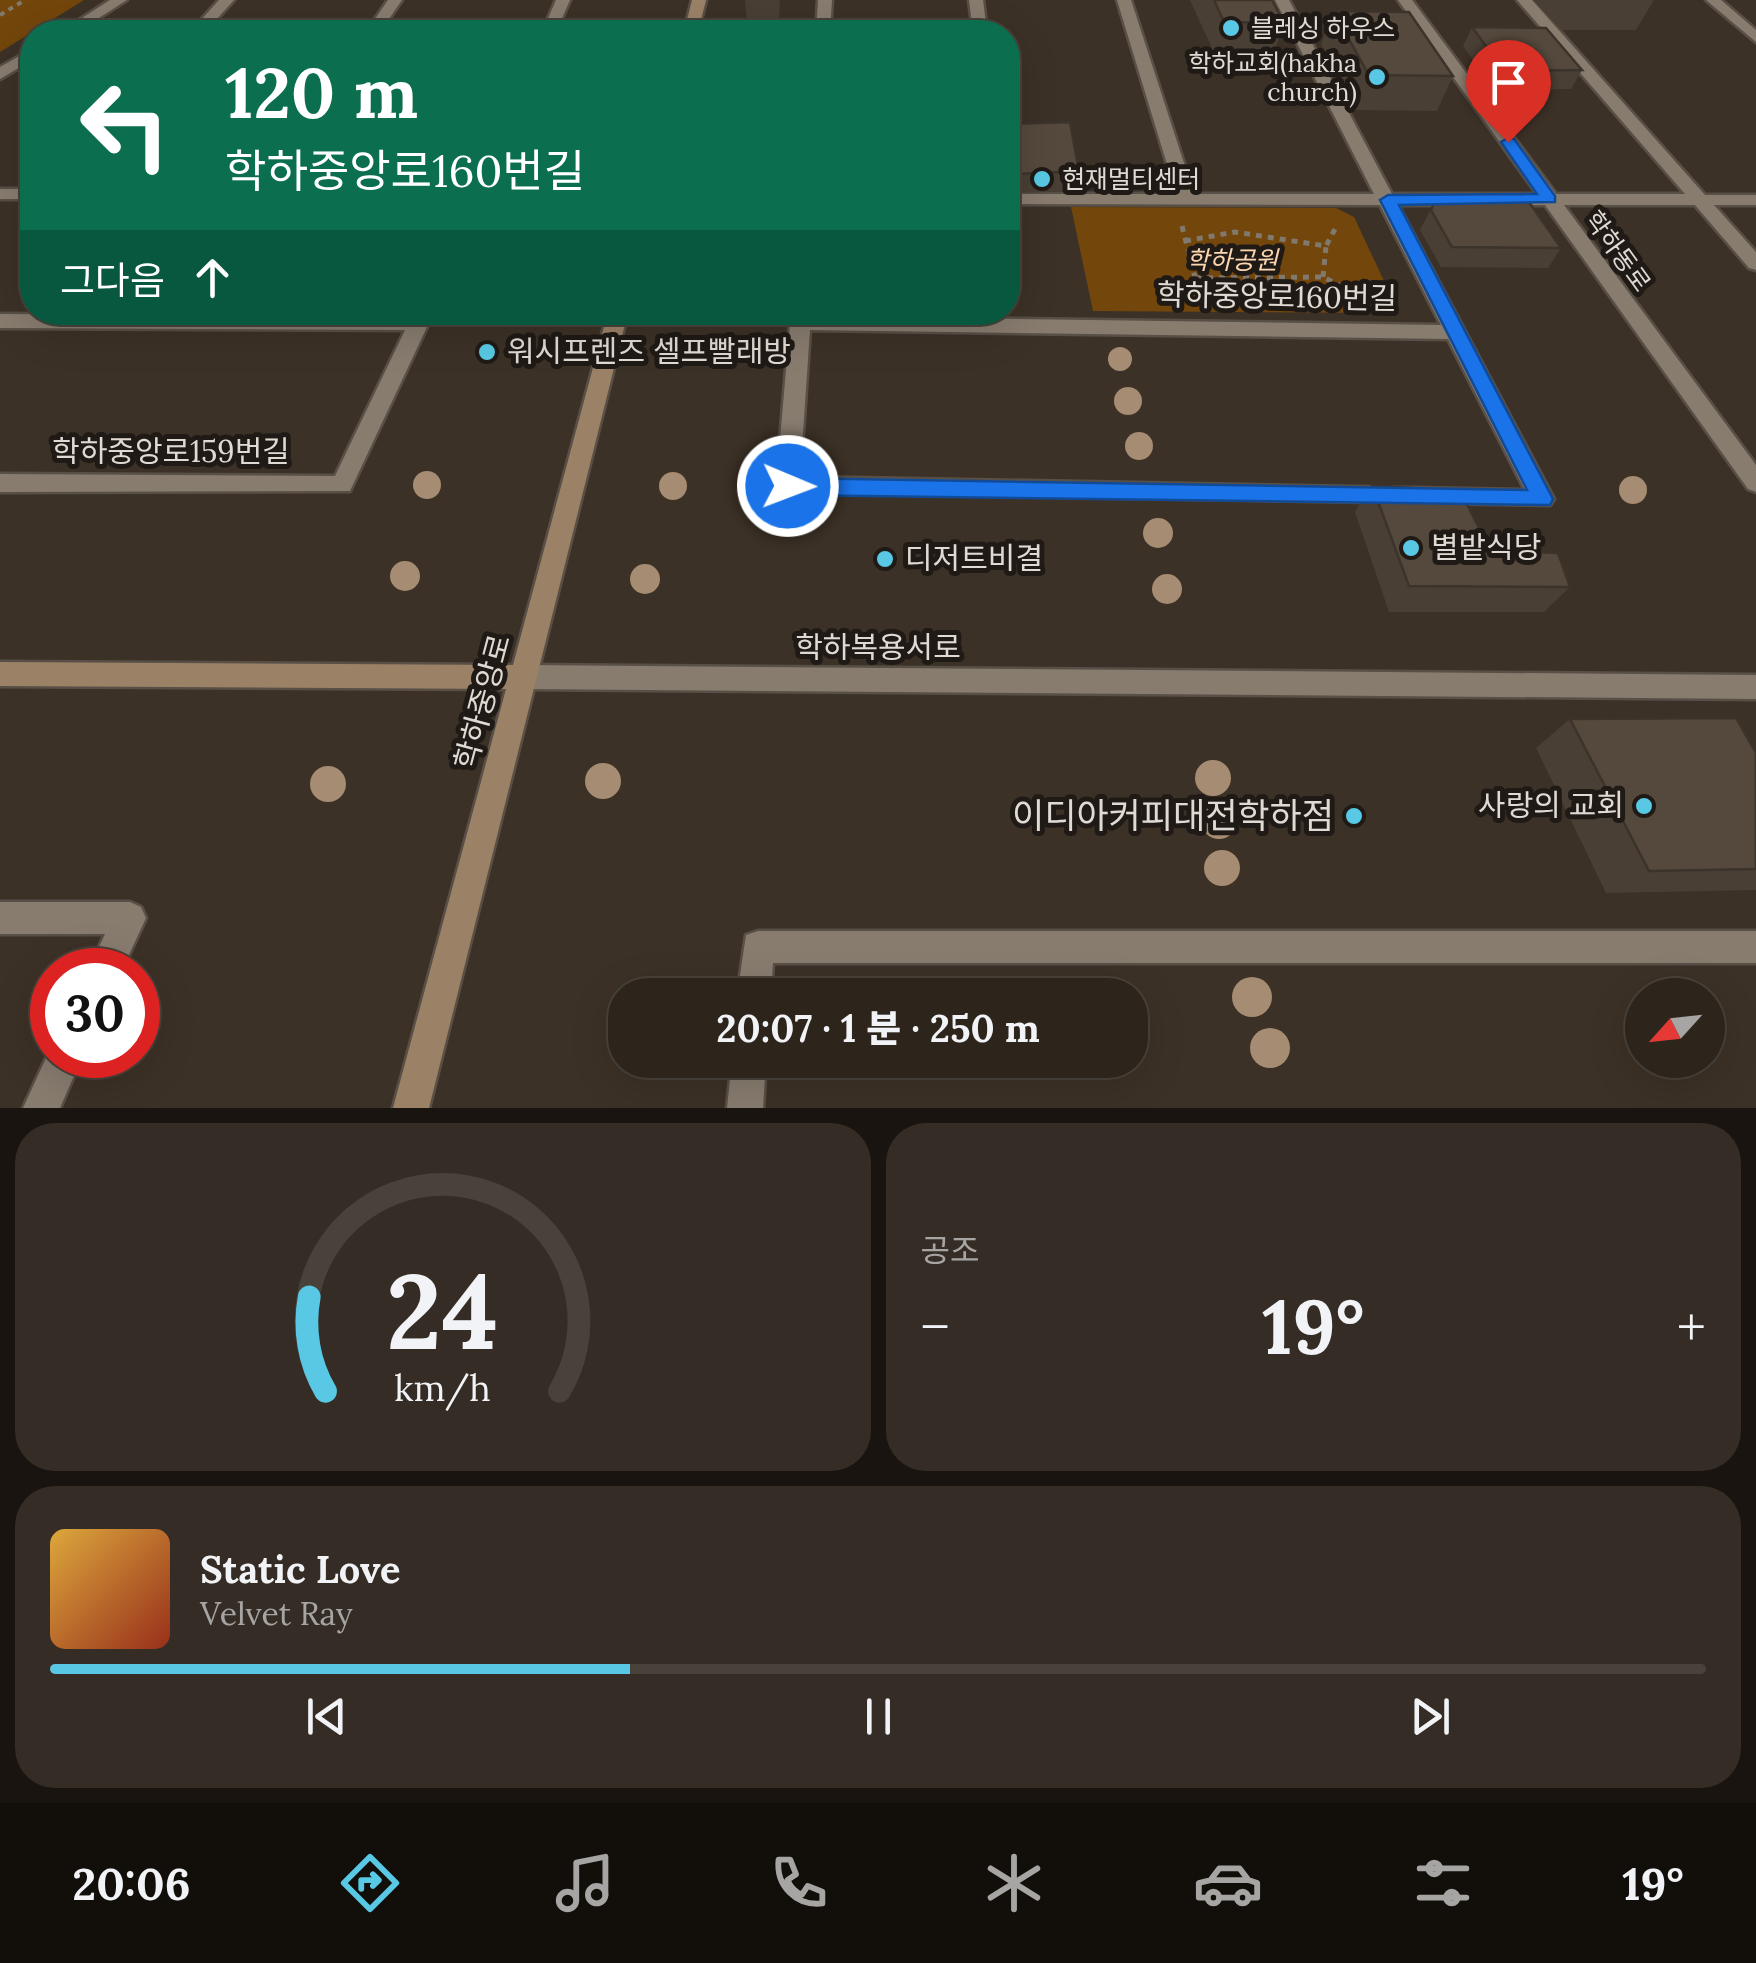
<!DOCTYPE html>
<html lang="ko">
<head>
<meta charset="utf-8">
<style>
  :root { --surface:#2d251c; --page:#352d25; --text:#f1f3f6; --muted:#a7a5a3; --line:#48423b; --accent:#59c8e4 }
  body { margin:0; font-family:Lora,"Noto Sans KR",serif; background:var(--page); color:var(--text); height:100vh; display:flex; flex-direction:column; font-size:38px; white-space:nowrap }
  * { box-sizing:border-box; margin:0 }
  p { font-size:32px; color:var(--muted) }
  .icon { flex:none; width:55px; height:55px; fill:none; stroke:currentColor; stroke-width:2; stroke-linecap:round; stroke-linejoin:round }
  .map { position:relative; height:1108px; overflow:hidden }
  .panel { display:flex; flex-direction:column; gap:15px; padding:15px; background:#19140f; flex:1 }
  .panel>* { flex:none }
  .guide { position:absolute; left:20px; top:20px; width:1000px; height:305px; border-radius:40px; box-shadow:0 10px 40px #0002,0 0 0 2px var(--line); background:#0b6e4f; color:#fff; overflow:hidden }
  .needle { width:65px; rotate:243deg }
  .tools { position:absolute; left:1625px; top:978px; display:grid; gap:20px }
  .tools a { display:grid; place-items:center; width:100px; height:100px; border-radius:50%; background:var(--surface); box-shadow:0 10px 40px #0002,0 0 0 2px var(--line); font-size:50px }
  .speed { position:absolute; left:30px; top:948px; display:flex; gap:20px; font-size:50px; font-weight:700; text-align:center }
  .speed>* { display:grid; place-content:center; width:130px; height:130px; border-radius:50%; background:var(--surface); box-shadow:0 10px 40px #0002,0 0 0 2px var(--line); line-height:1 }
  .speed .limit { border:15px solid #d22; background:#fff; color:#111 }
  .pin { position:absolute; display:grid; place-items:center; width:85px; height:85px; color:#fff; margin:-102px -42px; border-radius:50% 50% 50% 0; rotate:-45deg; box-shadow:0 0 10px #0007 }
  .pin .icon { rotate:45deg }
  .me { position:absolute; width:110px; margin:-55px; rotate:91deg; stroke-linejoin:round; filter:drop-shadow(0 0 8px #0008) }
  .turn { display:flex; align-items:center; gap:35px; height:210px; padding:0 40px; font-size:45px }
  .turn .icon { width:130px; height:130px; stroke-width:2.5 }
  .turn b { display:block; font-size:70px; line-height:85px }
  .then { display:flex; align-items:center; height:95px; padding:0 40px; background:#0003; gap:20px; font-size:38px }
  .big { font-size:75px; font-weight:800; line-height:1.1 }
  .panel .tile { flex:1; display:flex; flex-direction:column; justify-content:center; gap:15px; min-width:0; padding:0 35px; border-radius:40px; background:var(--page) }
  .panel .dial { align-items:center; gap:0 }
  .dial svg { height:260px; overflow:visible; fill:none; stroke:var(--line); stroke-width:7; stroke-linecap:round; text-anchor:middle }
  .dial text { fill:var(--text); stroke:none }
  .song { display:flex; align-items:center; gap:30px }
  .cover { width:120px; height:120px; border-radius:15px; background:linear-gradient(135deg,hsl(40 70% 55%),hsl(10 70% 35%)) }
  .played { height:10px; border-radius:5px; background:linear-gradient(90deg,var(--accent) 35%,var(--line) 35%) }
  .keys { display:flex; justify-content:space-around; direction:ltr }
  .heat { display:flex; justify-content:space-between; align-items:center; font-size:55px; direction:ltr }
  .panel .tiles { flex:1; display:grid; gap:15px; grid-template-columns:1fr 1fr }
  .tile:last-child { grid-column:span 2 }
  .trip { position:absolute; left:608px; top:978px; width:540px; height:100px; border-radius:40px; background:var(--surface); box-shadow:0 10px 40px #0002,0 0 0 2px var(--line); font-weight:800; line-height:100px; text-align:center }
  .menu { display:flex; height:160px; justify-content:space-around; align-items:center; background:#120f0b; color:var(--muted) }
  .menu .icon { width:70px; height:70px }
  .menu .active { color:var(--accent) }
  .menu b { font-size:45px; color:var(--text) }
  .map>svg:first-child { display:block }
  .green { fill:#73460b }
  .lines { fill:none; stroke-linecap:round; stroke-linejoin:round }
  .street-casing { stroke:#584f46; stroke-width:5 }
  .secondary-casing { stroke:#584f46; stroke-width:5 }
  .path-far1 { stroke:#81786e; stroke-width:4; stroke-dasharray:5 5; stroke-linecap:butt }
  .path { stroke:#81786e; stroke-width:5; stroke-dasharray:6 6; stroke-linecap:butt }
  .street { fill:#887c6f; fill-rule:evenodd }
  .secondary { fill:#9b8267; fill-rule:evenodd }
  .tree { fill:#a58c72 }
  .wall { fill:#493f34 }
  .building { fill:#55493d; stroke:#3c332b; stroke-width:2.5 }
  .route { fill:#1a73e8; stroke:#114b97; stroke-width:2.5 }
  .poi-dot { fill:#59c8e4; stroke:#1f1a15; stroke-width:4 }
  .labels { text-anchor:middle; stroke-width:10; stroke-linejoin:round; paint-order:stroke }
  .far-poi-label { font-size:25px; fill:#e1dad3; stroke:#1f1a15; text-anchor:start }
  .far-street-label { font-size:25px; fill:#e1dad3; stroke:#1f1a15 }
  .far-park-label { font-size:25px; font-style:italic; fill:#fbd6b1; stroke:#1f1a15 }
  .street-label { font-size:30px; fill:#e1dad3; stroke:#1f1a15 }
  .poi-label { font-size:30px; fill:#e1dad3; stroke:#1f1a15; text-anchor:start }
  .near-poi-label { font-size:35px; fill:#e1dad3; stroke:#1f1a15; text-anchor:end }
</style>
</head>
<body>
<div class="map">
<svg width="1756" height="1108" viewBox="0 0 1756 1108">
  <rect width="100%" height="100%" fill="#3c3126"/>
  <path class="green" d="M0 0H84L0 52Z
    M1071 207 1336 208 1354 217 1393 300 1380 313 1093 311Z"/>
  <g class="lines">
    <g class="street-casing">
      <path id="street" d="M110 0H127L77 32H60Z
        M219 0H234L205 32H190Z
        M388 0H402L380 32H366Z
        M556 0H570L556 32H542Z
        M818 0H832L830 32H816Z
        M969 0H983L987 32H973Z
        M1117 0H1131L1194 194H1374L1275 0H1289L1392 194H1537L1398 0H1412L1556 194H1685L1517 0H1532L1705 195H1756V205H1714L1756 252V270L1749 268 1695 205H1564L1756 465V492L1748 489 1545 205H1398L1554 499 1550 505 780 492 776 486 791 312H811V316L1441 325 1380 205 1008 204V194H1176ZM810 330 1448 339 1525 490 800 477Z
        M1706 0H1721L1756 30V42Z
        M32 49V60L0 79V67Z
        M0 189H32V199H0Z
        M414 312H434L350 491 0 492V474L335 476 405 330 0 328V314L412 316Z
        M523 665 1756 675V699L523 689 513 685 509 677 513 669Z
        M0 902H130L141 907 146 918 122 970H88L105 934H0Z
        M758 931H1756V963H773L771 995H737L746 935Z
        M52 1045V1055H83L60 1108H23Z
        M732 1060H766L763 1108H727Z"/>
    </g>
    <g class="secondary-casing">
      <path id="secondary" d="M692 0H706L698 32H684Z
        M608 312H628L429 1108H393L506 689 0 686V662L513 665Z"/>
    </g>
    <path class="path-far1" d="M0 15 25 0"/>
    <path class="path" d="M1182 226 1201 301
      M1185 241 1235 232 1326 246 1336 227
      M1323 277 1326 246
      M1195 278 1323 277 1369 300"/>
    <use href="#street" class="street"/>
    <use href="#secondary" class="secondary"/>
  </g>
  <g class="tree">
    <circle cx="1120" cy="359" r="12"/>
    <circle cx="1128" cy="401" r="14"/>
    <circle cx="1139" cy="446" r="14"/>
    <circle cx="427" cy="485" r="14"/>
    <circle cx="673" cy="486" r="14"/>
    <circle cx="1633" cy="490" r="14"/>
    <circle cx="1158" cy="533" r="15"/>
    <circle cx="405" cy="576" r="15"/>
    <circle cx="645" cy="579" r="15"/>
    <circle cx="1167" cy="589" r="15"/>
    <circle cx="1213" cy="778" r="18"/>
    <circle cx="603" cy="781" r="18"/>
    <circle cx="328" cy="784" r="18"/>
    <circle cx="1219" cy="821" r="18"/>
    <circle cx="1222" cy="868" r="18"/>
    <circle cx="1252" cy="997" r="20"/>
    <circle cx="1270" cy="1048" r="20"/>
  </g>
  <path class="wall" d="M745 0H780L779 20 747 21Z
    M1190 0H1272L1284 23 1273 56 1215 55Z
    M1533 0H1654L1636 30H1561Z
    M1333 11 1453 76 1437 111 1355 110 1321 44Z
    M1472 27 1582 70 1571 89 1494 90 1463 46Z
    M1008 124 1079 171 1075 191 1013 193 1008 167Z
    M1435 201 1561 248 1548 268 1441 267 1420 230Z
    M1372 485 1490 550 1570 587 1544 612H1389L1355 512Z
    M1570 719 1756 753V890L1606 893 1536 748Z"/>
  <path class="building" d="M1214 0H1272L1284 23 1224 22Z
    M1333 11 1409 12 1453 76 1369 75Z
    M1472 27 1546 28 1582 70 1504 71Z
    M1070 122 1079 171 1016 174 1008 138V124Z
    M1435 201 1529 202 1561 248 1452 247 1431 210Z
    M1372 485 1461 492 1490 550 1558 553 1570 587 1409 586Z
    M1736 718 1756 753V869L1649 871 1570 719Z"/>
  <path class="route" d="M1508 138 1514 139 1555 196V202L1399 205 1553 499 1550 505 788 495 777 486 788 478 1527 490 1380 200 1388 195 1537 194 1501 142Z"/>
  <g class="poi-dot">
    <circle cx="1231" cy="28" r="10"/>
    <circle cx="1377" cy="77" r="10"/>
    <circle cx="1042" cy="179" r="10"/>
    <circle cx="487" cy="352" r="10"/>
    <circle cx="1411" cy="548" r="10"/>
    <circle cx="885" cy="559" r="10"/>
    <circle cx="1644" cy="806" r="10"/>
    <circle cx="1354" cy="816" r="10"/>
  </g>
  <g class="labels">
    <g class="far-poi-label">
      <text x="1251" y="37">블레싱 하우스</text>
      <text x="1357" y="72" text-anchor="end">학하교회(hakha<tspan x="1357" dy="29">church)</tspan></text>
      <text x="1062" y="188">현재멀티센터</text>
    </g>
    <g class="far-street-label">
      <text transform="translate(1618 251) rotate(54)" y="9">학하동로</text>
    </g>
    <g class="far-park-label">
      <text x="1232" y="269">학하공원</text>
    </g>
    <g class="street-label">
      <text transform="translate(1277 297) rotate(1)" y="10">학하중앙로160번길</text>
      <text x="171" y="462">학하중앙로159번길</text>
      <text x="878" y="658">학하복용서로</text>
      <text transform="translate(483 702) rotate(-75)" y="10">학하중앙로</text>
    </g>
    <g class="poi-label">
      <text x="507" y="362">워시프렌즈 셀프빨래방</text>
      <text x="1431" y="558">별밭식당</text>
      <text x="905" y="569">디저트비결</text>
      <text x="1624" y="816" text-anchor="end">사랑의 교회</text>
    </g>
    <g class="near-poi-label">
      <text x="1334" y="828">이디아커피대전학하점</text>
    </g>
  </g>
</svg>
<div class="tools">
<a><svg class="needle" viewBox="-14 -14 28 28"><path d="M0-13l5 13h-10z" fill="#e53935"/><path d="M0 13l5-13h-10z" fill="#a7a5a3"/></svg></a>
</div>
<div class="speed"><div class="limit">30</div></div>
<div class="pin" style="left:1508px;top:142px;background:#d93025"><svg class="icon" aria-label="arrive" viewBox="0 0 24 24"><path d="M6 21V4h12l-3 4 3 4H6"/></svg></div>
<svg class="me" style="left:788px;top:486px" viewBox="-20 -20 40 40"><circle r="17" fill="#1a73e8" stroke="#fff" stroke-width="3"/><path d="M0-11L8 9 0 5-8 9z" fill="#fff"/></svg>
<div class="trip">20:07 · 1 분 · 250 m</div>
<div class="guide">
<div class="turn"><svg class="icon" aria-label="left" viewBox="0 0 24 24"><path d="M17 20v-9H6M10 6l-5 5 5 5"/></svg><div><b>120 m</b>학하중앙로160번길</div></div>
<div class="then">그다음<svg class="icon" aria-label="ahead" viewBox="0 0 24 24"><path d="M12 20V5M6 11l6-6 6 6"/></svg></div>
</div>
</div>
<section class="panel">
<div class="tiles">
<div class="tile dial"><svg viewBox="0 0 100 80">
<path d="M14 69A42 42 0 1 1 86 69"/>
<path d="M14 69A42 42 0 0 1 9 40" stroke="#59c8e4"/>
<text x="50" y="56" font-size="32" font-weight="700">24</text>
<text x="50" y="72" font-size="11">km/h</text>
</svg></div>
<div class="tile"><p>공조</p>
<div class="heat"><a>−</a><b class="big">19°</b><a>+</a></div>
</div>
<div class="tile">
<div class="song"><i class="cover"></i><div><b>Static Love</b><p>Velvet Ray</p></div></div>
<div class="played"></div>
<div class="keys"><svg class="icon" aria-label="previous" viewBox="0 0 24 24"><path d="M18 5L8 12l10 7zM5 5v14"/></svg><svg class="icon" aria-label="pause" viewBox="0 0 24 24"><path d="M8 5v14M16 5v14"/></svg><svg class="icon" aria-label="next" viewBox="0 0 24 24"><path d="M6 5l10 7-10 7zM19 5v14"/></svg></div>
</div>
</div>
</section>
<nav class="menu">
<b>20:06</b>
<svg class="icon active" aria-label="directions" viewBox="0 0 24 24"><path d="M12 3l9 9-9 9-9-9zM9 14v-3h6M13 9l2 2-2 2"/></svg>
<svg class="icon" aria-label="music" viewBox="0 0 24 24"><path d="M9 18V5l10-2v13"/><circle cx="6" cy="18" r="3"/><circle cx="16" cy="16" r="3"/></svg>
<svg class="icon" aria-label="phone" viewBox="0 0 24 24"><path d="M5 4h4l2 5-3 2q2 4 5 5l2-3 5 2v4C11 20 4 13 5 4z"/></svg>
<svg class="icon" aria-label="climate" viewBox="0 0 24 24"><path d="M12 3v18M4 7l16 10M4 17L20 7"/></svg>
<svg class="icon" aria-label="car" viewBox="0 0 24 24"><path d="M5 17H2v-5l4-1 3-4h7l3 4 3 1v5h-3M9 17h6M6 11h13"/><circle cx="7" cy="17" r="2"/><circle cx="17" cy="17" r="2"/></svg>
<svg class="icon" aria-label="filters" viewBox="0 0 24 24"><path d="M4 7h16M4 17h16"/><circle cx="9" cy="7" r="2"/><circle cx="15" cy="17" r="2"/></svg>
<b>19°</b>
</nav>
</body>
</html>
